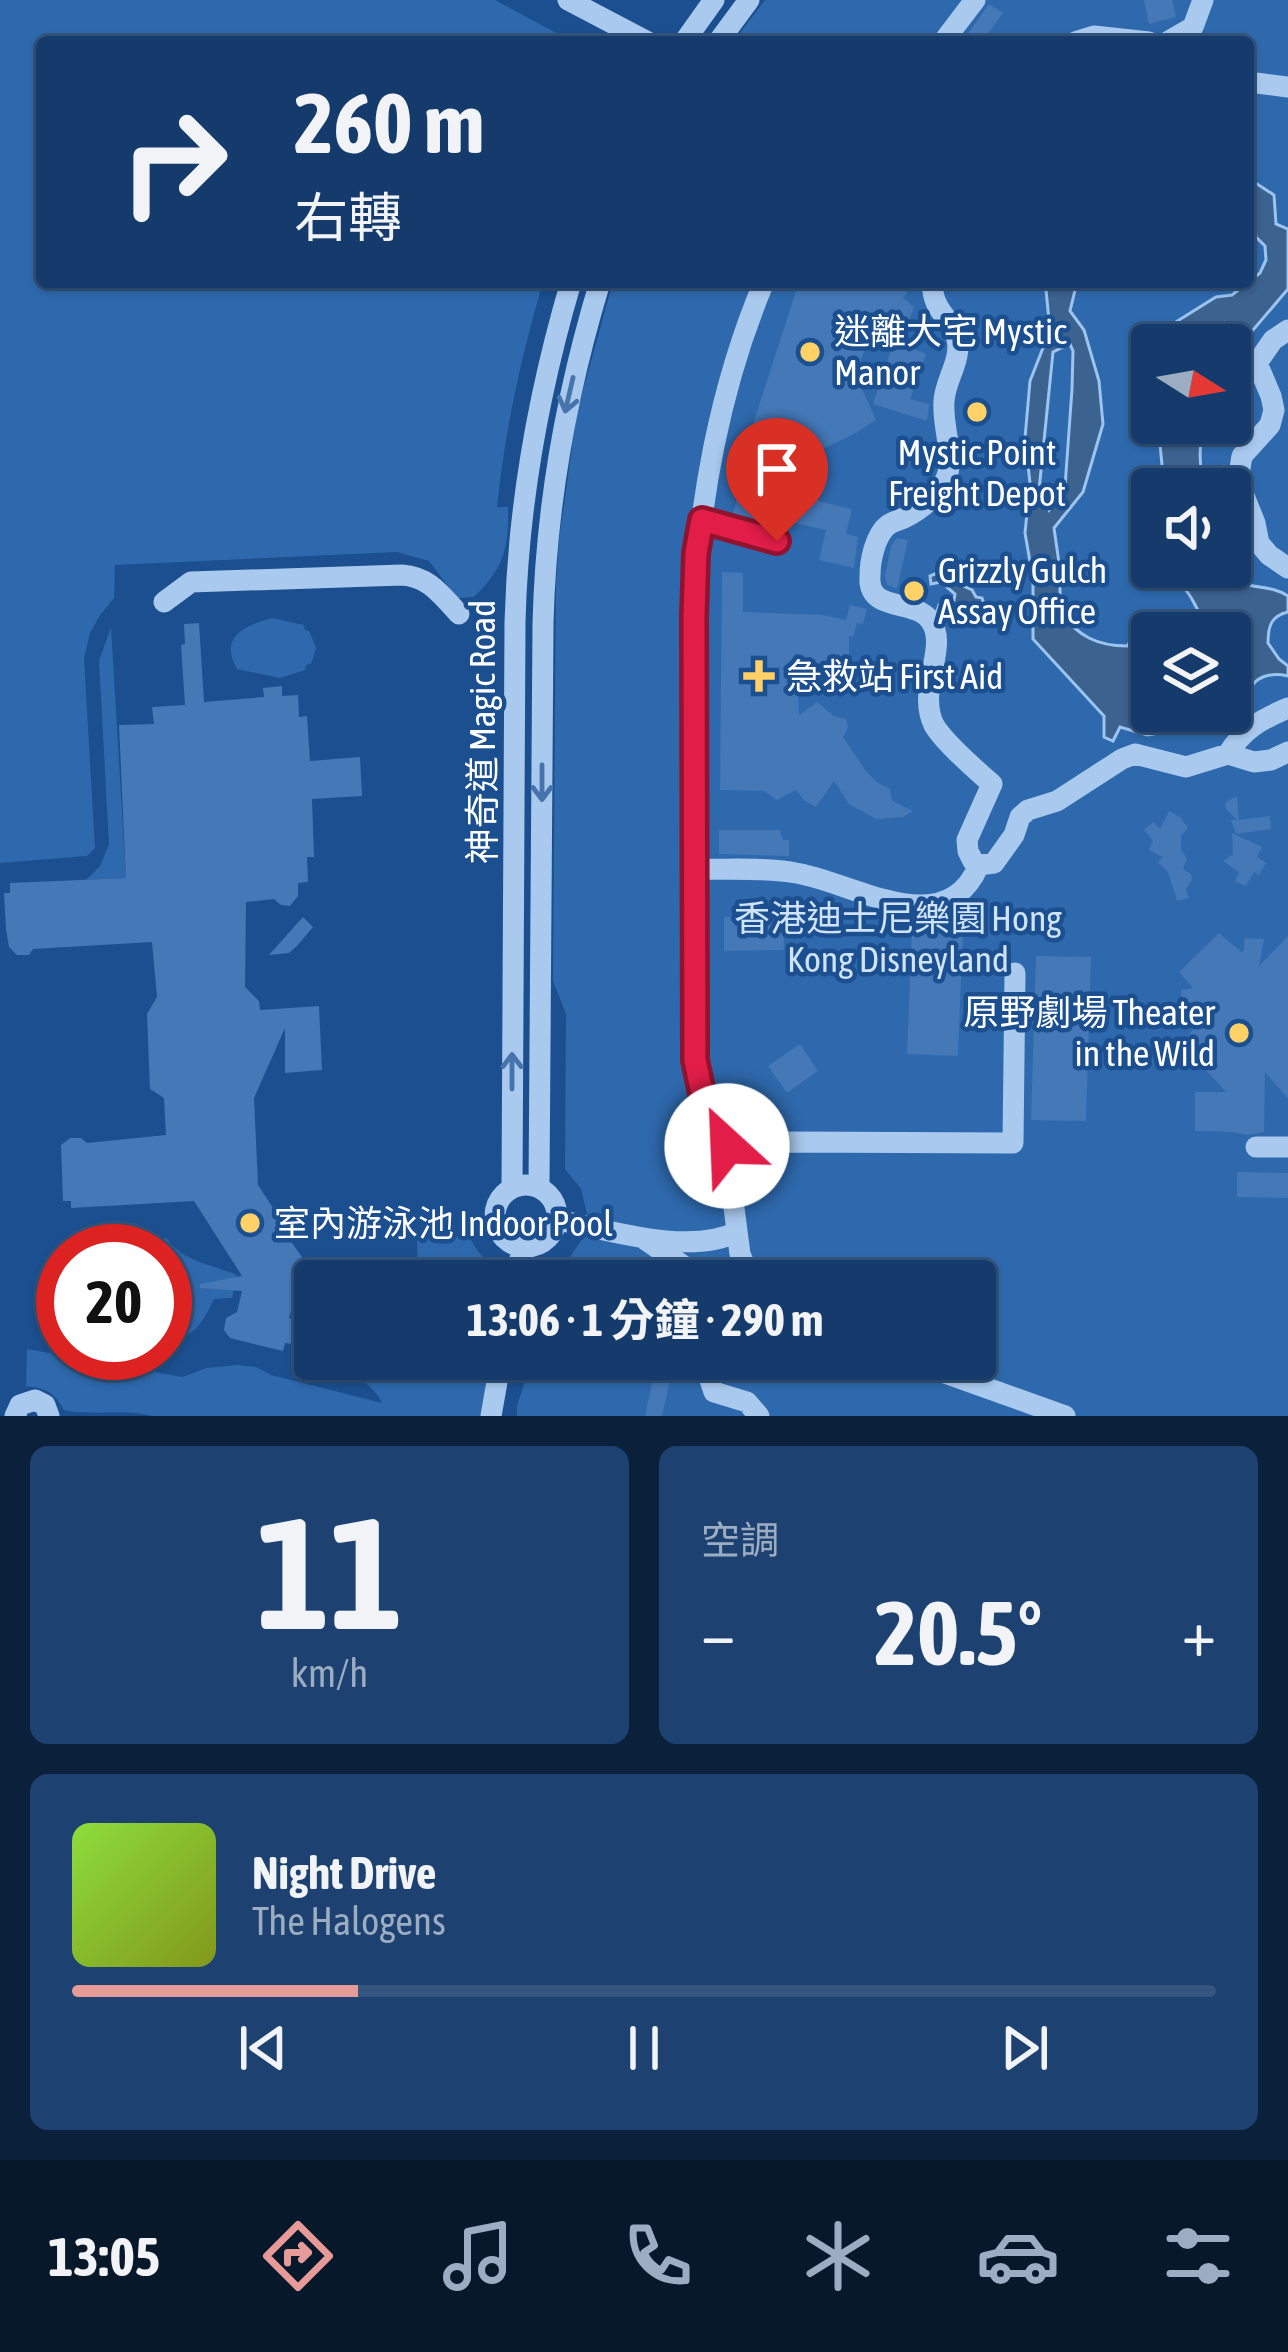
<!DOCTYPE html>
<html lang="zh-TW">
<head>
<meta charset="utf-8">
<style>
  :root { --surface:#143b6b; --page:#1d4271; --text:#f1f3f6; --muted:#9dadc1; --line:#33557e; --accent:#e69b98 }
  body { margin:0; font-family:"Asap Condensed","Noto Sans TC",sans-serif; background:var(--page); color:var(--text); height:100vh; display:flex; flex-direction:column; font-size:45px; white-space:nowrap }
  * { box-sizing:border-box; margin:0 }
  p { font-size:39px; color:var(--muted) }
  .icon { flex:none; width:66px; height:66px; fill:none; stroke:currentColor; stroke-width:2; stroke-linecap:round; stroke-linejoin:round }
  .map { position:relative; height:1416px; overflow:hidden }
  .sheet { display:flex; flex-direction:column; gap:30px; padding:30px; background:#0b203b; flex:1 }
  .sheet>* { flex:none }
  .guide { position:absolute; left:36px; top:36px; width:1218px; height:252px; border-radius:12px; box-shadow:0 3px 9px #0004,0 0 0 3px var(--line); background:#143b6b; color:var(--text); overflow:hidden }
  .needle { width:78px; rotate:101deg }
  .fabs { position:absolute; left:1131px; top:324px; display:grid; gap:24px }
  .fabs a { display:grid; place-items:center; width:120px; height:120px; border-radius:12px; background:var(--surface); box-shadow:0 3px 9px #0004,0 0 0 3px var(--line); font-size:60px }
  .speed { position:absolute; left:36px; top:1224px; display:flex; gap:24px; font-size:60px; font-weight:700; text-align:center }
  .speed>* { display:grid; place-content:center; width:156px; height:156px; border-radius:50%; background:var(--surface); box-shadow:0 3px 9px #0004,0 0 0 3px var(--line); line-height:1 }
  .speed .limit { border:18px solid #d22; background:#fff; color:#111 }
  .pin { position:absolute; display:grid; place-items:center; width:102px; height:102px; color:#fff; margin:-123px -51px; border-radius:50% 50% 50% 0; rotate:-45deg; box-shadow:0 0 12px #0007 }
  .pin .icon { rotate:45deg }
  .me { position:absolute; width:132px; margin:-66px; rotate:335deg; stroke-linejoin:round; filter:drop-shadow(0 0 9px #0008) }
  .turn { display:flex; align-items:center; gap:42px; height:252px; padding:0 60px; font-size:54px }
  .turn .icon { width:156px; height:156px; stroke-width:2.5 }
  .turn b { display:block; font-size:84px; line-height:102px }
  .big { font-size:90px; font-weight:700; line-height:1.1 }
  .sheet .card { flex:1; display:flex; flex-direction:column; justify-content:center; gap:18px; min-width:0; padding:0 42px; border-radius:18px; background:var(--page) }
  .sheet .dial { align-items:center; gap:0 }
  .dial b { font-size:156px; line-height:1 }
  .song { display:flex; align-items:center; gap:36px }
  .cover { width:144px; height:144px; border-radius:18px; background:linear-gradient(135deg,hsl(90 70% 55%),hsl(70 70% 35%)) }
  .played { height:12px; border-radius:6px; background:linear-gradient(90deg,var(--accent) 25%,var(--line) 25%) }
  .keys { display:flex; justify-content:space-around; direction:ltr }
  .heat { display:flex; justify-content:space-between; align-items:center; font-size:66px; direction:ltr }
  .sheet .tiles { flex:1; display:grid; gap:30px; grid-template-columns:1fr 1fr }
  .card:last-child { grid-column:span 2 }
  .trip { position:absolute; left:294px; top:1260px; width:702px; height:120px; border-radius:12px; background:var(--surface); box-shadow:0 3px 9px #0004,0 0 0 3px var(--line); font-weight:700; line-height:120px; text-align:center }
  .menu { display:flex; height:192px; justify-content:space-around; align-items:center; background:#08182b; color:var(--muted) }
  .menu .icon { width:84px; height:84px }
  .menu .selected { color:var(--accent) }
  .menu b { font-size:54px; color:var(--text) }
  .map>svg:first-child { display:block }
  .green { fill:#2e69ad; fill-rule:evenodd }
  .water { fill:#3c6290; stroke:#9cc4f0; stroke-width:3; fill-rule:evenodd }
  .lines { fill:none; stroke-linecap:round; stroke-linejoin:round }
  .ferry { stroke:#b5d3f5; stroke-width:3; stroke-dasharray:15 12; stroke-linecap:butt }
  .building { fill:#4478b7 }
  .minor { stroke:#a9c9ee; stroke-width:21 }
  .oneway { stroke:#4674ac }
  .route-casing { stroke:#92132f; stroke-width:30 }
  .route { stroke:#e11d48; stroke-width:21 }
  .poi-dot { fill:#ffd166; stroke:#1b4f8f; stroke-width:4.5 }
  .labels { text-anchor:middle; stroke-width:9; stroke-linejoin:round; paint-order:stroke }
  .poi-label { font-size:36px; fill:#fff; stroke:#1b4f8f; text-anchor:start }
  .street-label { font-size:36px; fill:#fff; stroke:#1b4f8f }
  .park-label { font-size:36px; fill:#cfe3fa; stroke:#1b4f8f }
</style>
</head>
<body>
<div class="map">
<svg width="1288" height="1416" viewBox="0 0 1288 1416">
  <rect width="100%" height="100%" fill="#1b4f8f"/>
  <path class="green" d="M0 0H495L573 42H42V282H543C521 357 505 430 497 507H508C509 549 504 568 474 597L457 598 429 561 397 552 115 565 114 598 100 615 90 633 84 658 95 848 87 856 0 863Z
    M765 0H1288V1416H517V1406L532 1359H975V1281H552L558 1268 568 1260 582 1239 587 1214 581 1189 565 1169 566 1014 553 981 556 583 559 540 577 412 613 282H1248V42H733ZM1152 345H1230V423H1152ZM1152 489H1230V567H1152ZM1152 633H1230V711H1152Z
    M272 618 304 625 305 630 309 631 316 648 311 664 306 665 305 670 280 678 237 669C219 636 244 626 272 618Z
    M111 627 126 878 86 880 100 866 109 844 99 661Z
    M120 1231 136 1234 142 1249 150 1250 166 1237C182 1262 211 1264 237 1275L232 1298 214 1299C202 1324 193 1339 165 1343V1251H98Z
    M417 1234 470 1237C484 1268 497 1261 515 1281H418Z
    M27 1349 182 1377 207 1368 237 1365 256 1367 271 1375 382 1403C377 1389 351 1372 339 1359H510L499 1416H153C124 1409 94 1416 64 1410 55 1393 46 1388 26 1386Z"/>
  <path class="water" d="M1248 178 1274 195 1276 224 1288 229V289L1230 357V345H1210L1221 336 1223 323 1201 333 1193 345H1152V372C1143 358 1145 343 1152 328L1163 330 1216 297 1232 295 1260 273 1266 260 1265 246 1256 237 1253 215 1248 203Z
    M1050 282H1077L1070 311 1084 330 1099 381 1103 424 1083 492 1054 528 1060 570V612C1078 636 1097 646 1127 646L1134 636 1140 639 1138 652 1152 658V711H1230V633H1218L1215 624C1193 614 1198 602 1183 587L1189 567H1230V546L1234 557V579C1250 590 1270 584 1288 596V612C1271 616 1268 626 1268 643L1279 659 1288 666V676C1271 672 1253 676 1248 694L1235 699 1233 710 1224 723 1147 735 1120 727 1113 741 1104 737V716L1033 639V579L1025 533 1030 483 1025 438 1030 381 1050 330 1046 290ZM1070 344 1073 351 1072 389 1065 487 1049 510 1039 490 1053 352Z
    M1158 423H1205C1198 446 1199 466 1205 489H1158L1162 465Z
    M953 564 956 567 959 584 972 590 976 597 982 598 988 615 983 621 977 620 975 611 962 606 958 613 944 621 937 611 939 605 954 600 955 594 941 582 931 584 930 576 940 572 946 565Z"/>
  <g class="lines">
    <path class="ferry" d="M1146 645 1152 695
      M1155 711 1156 716"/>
  </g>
  <path class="building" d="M1144 0H1172L1176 17 1149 24Z
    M989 4 1003 13 982 42H962Z
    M799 282H915L903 298 914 307 907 326 876 315 856 376 876 420 856 433 795 462 801 497 852 509 846 534 858 537 854 568 819 560 826 530 786 521 784 528 733 513 738 495 735 494 745 459 742 458Z
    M894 341 926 354 910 399 929 404 927 421 873 404Z
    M1225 464V489H1205L1200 471Z
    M897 538 908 540 897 589 887 585 885 576 891 546Z
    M722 572 743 573V612L823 615 846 620 850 605 867 609 863 624 857 623 853 637 849 636V679L832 680V674L798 673V680L784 681 798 690 799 715 817 702 834 716 846 719 848 728 843 737 865 770 877 782 890 789 892 801 913 811 903 817 876 819 849 804 834 781 816 807 804 800 796 790 777 800 764 791 720 790Z
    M199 623 204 702 264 697 263 688 282 686V696L298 695 299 717 307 716 310 761 360 757 362 796 312 799 314 857H307L308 882 298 883V896L290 906 281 905 274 899 246 902 245 987 259 1001 260 1010 319 1006 322 1070 285 1073V1028L254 1098 258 1185 283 1223 281 1227 304 1260H307L310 1279 298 1286 289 1318 299 1320 293 1344 285 1343 283 1351 230 1338 224 1330 226 1318 237 1312 242 1291 200 1288V1284L242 1276 194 1201 71 1208V1201H63L61 1145 70 1138H81L87 1143 166 1135 164 1098 150 1089 147 1014 157 997 152 942 33 949 29 955H17L9 947 6 929 4 893H10V883L126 878 119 725 154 724 152 707 185 705 181 645 185 644 184 624Z
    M1237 796 1239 820 1270 816 1271 829 1236 834 1231 820H1237L1226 809 1225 803Z
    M1169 811 1180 817 1188 828 1181 836V849L1187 859 1183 869 1191 874 1192 879 1186 889 1189 898 1177 901 1168 872 1158 862 1163 857 1149 850 1153 841 1144 830 1153 822 1160 829Z
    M719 830H780L783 840H789V856L719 854Z
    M1232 833 1262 847 1257 857 1266 863 1259 875 1254 872 1246 886 1235 881 1239 872 1223 861 1233 854Z
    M783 916 784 950 724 951V917Z
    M303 917 313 927 297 946 289 953 269 955Z
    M912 929 963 931 958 1056 907 1054Z
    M1219 933 1243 953 1245 938 1264 939 1259 966 1288 936V1099L1265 1072 1264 1132 1247 1135 1233 1132 1195 1131V1092H1226L1181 1043 1198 1024 1183 1016 1181 990 1193 988 1179 972Z
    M1036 956 1091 957 1086 1121 1031 1120Z
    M800 1044 818 1071 787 1093 768 1066Z
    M1237 1172 1288 1173V1198L1237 1197Z
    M657 1359 674 1361 662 1416H645Z"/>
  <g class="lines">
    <path class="minor" d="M568 0 648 42
      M684 42 714 0
      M718 42 749 0
      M943 42 975 0
      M1075 42 1094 36 1149 42
      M1167 42 1193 27 1203 0
      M1248 82 1288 87
      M932 282C933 315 952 316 957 339 962 360 945 380 944 401 942 424 953 450 948 473 943 492 921 510 904 518 899 520 892 522 888 525 875 535 870 561 870 576 867 613 913 598 930 620 950 646 916 689 934 725 943 741 977 771 992 784L967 840 968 851 973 861 979 865 994 863 1014 835 1020 817 1028 810 1057 801 1122 759 1135 754 1186 767 1228 754 1254 762 1271 760 1288 752
      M1288 330 1273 340 1257 363 1271 396 1274 410 1270 425 1242 456 1238 481 1255 523 1259 543 1269 555 1288 568
      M702 520 777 541
      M164 602 191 582 402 575C430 577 441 595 459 614
      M1228 754C1243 729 1262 719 1288 708
      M694 869C727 870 763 867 796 873 853 882 945 945 979 865
      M726 1146 787 1142 1013 1143 1015 973
      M1256 1147H1288
      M495 1216a31 31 0 1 1 62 0a31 31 0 1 1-62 0Z
      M539 1187 543 623C546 505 566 394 600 282
      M512 1188 515 622C518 505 538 394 571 282
      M558 1220C609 1230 688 1256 737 1232
      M643 1238 685 1267 698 1281
      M516 1281 522 1247
      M751 1281 740 1254 726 1146 702 1093 695 1060 694 616C698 504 720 386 764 282
      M703 1359 714 1392 747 1402 759 1416
      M906 1359 1065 1416
      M15 1416 20 1405 35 1400 45 1405 49 1416
      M491 1416 501 1359"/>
  </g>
  <defs><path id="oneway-shaft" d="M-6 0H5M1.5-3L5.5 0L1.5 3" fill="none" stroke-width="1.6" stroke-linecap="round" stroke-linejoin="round" transform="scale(3)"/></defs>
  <g class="oneway">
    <use href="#oneway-shaft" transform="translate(569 395) rotate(103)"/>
    <use href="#oneway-shaft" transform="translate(542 783) rotate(90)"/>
    <use href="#oneway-shaft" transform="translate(512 1071) rotate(-90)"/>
  </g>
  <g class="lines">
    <g class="route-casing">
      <path id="route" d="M727 1146 702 1093 695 1060 694 616 696 553 702 520 777 541"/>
    </g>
    <use href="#route" class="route"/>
  </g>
  <g class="poi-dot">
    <circle cx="810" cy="352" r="12"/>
    <circle cx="977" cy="412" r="12"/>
    <circle cx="914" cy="591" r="12"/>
    <path d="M753 658h12v12h12v12h-12v12h-12v-12h-12v-12h12z"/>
    <circle cx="1239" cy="1033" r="12"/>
    <circle cx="250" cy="1223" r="12"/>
  </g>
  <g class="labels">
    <g class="poi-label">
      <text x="834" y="344">迷離大宅 Mystic<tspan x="834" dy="41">Manor</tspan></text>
      <text x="977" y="465" text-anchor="middle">Mystic Point<tspan x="977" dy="41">Freight Depot</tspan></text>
      <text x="938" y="583">Grizzly Gulch<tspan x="938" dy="41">Assay Office</tspan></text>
      <text x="786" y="689">急救站 First Aid</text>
      <text x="1215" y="1025" text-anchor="end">原野劇場 Theater<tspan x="1215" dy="41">in the Wild</tspan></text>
      <text x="274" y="1236">室內游泳池 Indoor Pool</text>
    </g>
    <g class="street-label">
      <text transform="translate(482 732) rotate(-90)" y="13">神奇道 Magic Road</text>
    </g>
    <g class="park-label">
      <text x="898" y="931">香港迪士尼樂園 Hong<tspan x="898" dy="41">Kong Disneyland</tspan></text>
    </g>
  </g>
</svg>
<div class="fabs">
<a><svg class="needle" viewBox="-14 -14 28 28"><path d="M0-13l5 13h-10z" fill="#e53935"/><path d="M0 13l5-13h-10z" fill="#9dadc1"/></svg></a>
<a><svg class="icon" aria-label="sound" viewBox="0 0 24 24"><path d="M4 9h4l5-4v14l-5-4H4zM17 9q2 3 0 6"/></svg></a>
<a><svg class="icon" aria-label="layers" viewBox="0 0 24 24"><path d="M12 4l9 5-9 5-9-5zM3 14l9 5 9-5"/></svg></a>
</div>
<div class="speed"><div class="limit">20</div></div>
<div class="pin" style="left:777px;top:541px;background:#d93025"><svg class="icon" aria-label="arrive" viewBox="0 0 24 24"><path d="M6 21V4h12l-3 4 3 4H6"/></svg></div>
<svg class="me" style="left:727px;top:1146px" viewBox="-20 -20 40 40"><circle r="19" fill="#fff"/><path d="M0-13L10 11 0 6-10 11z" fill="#e11d48"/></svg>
<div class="trip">13:06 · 1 分鐘 · 290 m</div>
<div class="guide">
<div class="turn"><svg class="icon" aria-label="right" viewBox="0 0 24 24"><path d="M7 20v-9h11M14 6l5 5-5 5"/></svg><div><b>260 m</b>右轉</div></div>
</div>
</div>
<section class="sheet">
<div class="tiles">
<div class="card dial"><b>11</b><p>km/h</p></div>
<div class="card"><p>空調</p>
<div class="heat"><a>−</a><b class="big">20.5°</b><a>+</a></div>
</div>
<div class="card">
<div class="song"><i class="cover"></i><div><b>Night Drive</b><p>The Halogens</p></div></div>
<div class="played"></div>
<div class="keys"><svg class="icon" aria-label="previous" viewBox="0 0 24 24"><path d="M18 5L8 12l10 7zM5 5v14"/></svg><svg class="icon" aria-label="pause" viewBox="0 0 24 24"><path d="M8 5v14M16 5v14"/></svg><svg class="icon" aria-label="next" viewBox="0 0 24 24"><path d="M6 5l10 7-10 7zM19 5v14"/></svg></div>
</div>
</div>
</section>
<nav class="menu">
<b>13:05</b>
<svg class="icon selected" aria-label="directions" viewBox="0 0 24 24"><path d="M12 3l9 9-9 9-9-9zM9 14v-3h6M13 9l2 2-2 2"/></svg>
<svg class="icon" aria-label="music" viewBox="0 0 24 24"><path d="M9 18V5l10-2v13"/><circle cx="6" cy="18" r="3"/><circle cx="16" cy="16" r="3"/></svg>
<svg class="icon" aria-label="phone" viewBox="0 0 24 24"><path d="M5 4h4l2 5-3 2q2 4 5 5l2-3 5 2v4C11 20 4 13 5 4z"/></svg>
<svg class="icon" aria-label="climate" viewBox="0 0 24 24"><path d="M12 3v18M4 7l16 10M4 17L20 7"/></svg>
<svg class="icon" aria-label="car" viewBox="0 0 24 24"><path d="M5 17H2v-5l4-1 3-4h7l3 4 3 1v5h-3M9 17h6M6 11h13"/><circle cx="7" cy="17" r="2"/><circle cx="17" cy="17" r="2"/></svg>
<svg class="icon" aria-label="filters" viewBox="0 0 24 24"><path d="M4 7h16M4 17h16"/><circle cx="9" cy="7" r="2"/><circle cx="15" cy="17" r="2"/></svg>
</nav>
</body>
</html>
